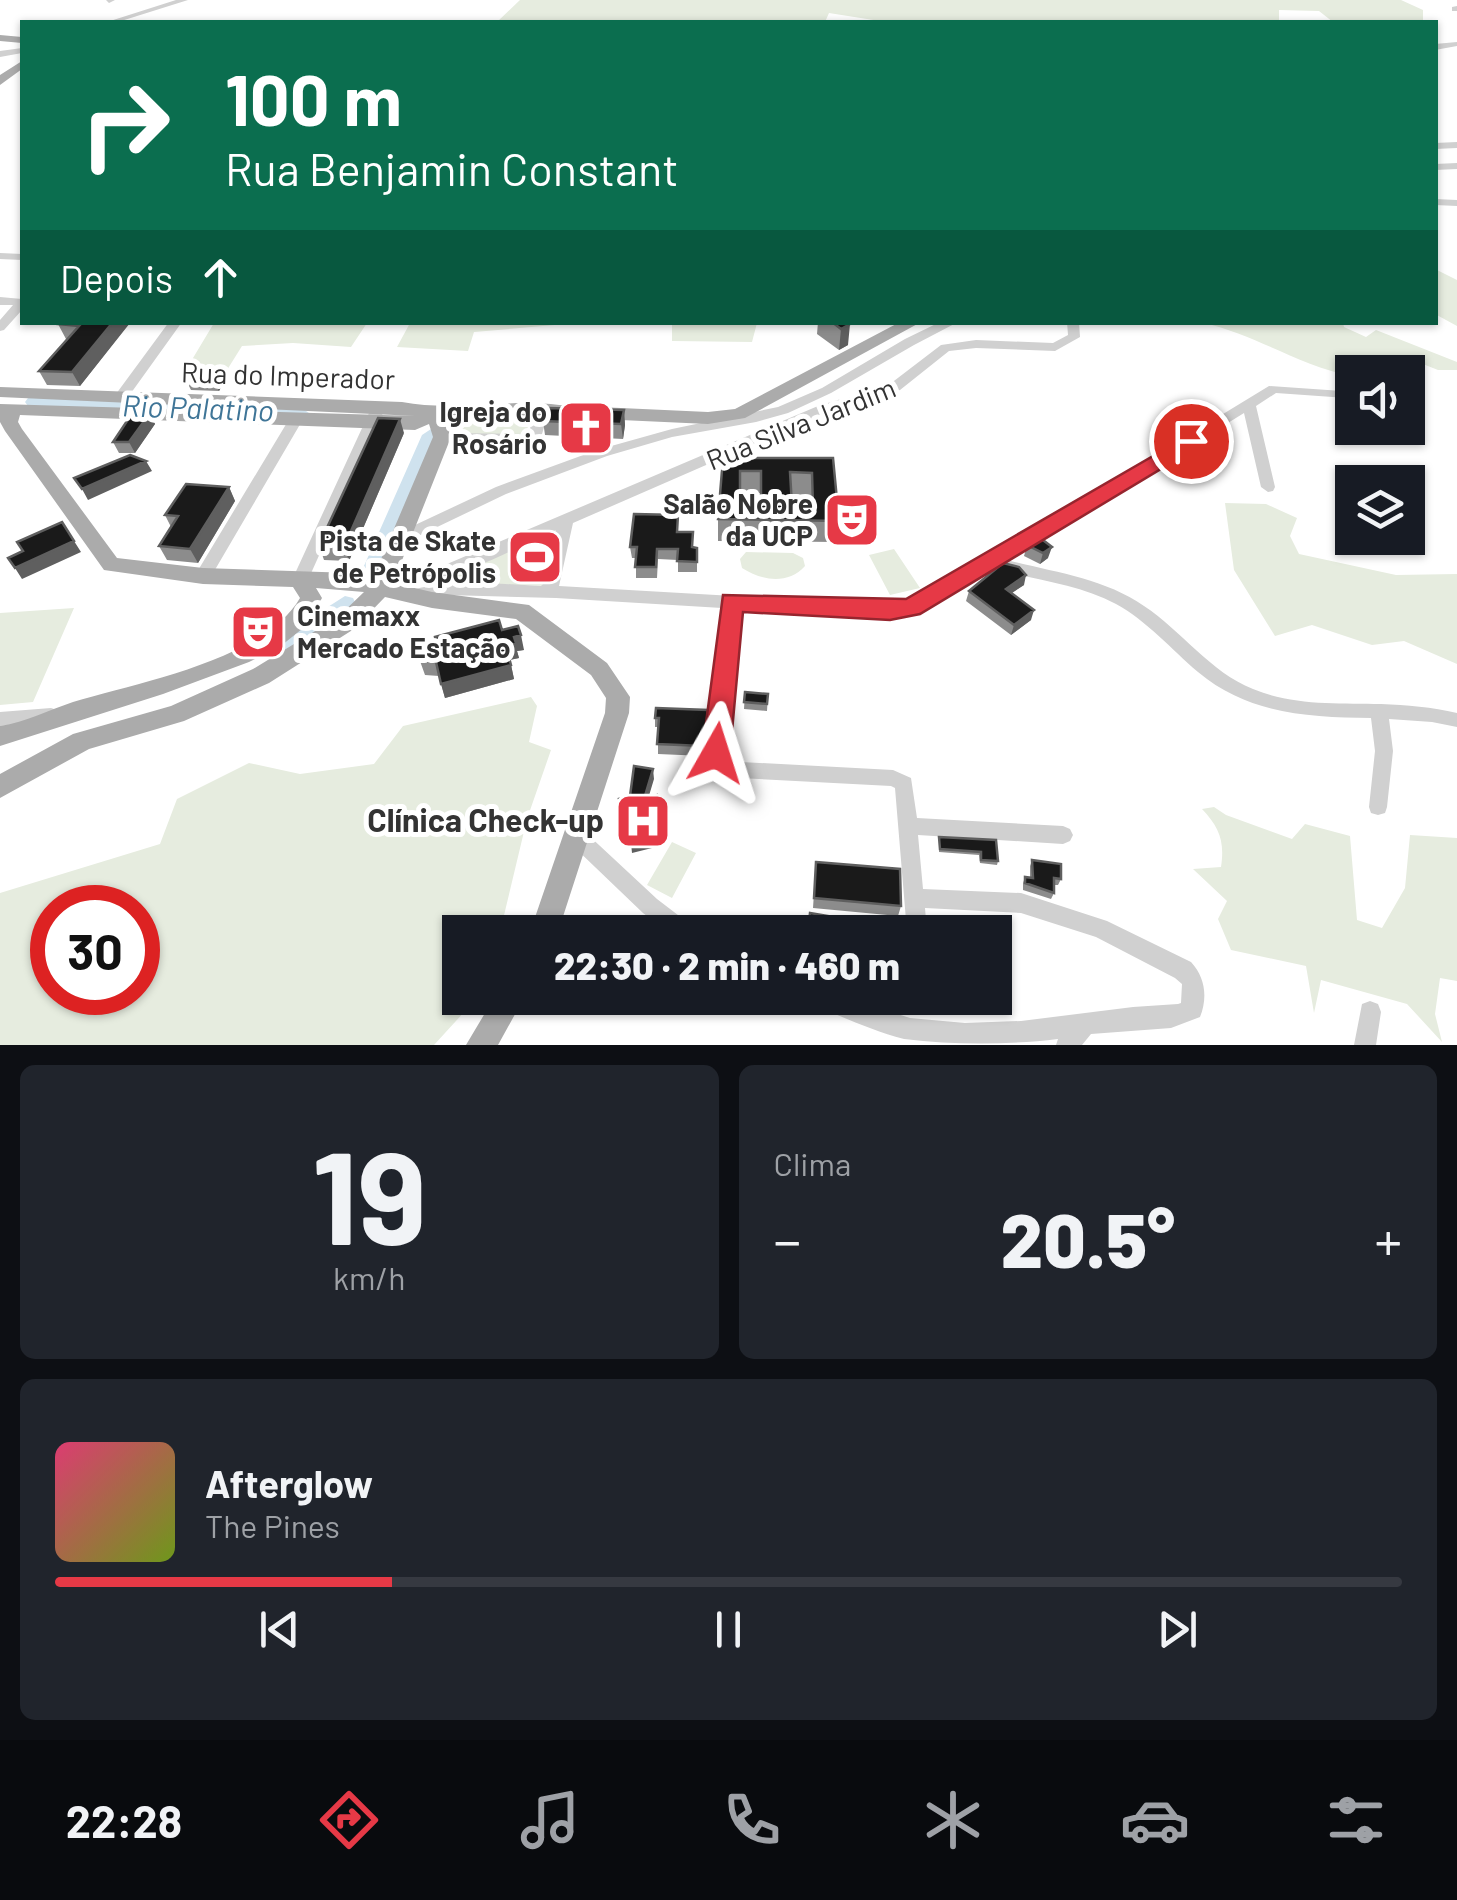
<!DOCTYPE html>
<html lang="pt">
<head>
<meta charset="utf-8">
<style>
  :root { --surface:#171b24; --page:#20242c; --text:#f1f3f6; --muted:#9ea1a6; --line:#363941; --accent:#e63946 }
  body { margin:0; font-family:Barlow,sans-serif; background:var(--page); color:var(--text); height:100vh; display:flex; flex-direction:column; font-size:38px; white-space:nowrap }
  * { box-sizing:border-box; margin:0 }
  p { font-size:32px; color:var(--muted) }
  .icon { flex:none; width:55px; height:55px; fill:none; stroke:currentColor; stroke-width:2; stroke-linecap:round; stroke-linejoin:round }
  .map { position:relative; height:1045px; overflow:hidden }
  .side { display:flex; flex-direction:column; gap:20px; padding:20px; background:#0d0f14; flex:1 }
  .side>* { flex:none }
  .guide { position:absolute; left:20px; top:20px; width:1418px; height:305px; border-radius:0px; box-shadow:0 2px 8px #0004; background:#0b6e4f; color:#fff; overflow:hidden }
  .tools { position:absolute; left:1335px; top:355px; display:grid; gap:20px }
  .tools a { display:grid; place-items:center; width:90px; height:90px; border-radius:0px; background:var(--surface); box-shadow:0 2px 8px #0004; font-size:50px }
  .speed { position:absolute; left:30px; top:885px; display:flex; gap:20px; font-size:50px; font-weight:700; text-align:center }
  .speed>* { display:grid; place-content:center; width:130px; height:130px; border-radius:50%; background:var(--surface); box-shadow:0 2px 8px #0004; line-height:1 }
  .speed .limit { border:15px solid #d22; background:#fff; color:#111 }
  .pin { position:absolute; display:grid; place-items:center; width:85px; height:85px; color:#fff; margin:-42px; border:5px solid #fff; border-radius:50%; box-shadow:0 2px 10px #0007 }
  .me { position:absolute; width:110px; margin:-55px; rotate:6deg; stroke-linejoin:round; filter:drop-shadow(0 0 8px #0008) }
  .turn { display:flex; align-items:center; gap:35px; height:210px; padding:0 40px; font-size:45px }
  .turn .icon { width:130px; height:130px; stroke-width:2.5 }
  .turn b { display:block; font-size:70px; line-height:85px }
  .then { display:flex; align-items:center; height:95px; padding:0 40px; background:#0003; gap:20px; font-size:38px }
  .big { font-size:75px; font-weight:800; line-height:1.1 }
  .side .tile { flex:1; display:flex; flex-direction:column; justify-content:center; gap:15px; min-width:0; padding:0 35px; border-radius:15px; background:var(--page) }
  .side .dial { align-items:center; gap:0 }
  .dial b { font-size:130px; line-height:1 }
  .song { display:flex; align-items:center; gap:30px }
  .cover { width:120px; height:120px; border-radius:15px; background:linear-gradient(135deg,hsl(340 70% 55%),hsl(80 70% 35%)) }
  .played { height:10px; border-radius:5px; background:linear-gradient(90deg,var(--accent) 25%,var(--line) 25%) }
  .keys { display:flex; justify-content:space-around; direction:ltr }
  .heat { display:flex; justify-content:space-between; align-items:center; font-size:55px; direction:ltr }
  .side .tiles { flex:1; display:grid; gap:20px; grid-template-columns:1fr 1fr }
  .tile:last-child { grid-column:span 2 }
  .trip { position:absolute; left:442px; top:915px; width:570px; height:100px; border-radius:0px; background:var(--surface); box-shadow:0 2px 8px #0004; font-weight:800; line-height:100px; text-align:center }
  .dock { display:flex; height:160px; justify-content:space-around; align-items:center; background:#090b0e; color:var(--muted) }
  .dock .icon { width:70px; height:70px }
  .dock .active { color:var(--accent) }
  .dock b { font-size:45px; color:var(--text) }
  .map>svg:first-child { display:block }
  .green { fill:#e6ecdf; fill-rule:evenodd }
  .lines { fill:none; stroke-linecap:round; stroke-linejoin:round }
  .river { fill:#cfe2ee; fill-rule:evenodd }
  .minor { fill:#d0d0d0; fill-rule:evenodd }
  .major { fill:#ababab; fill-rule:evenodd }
  .wall { fill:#8c8c8c; fill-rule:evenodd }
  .shaded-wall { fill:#5f5f5f }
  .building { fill:#1a1a1a; stroke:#5f5f5f; stroke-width:2.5; fill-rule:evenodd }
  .route { fill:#e63946; stroke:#96252e; stroke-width:2.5 }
  .labels { text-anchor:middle; stroke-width:10; stroke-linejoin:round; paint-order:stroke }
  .street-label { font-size:28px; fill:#333; stroke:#fff }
  .poi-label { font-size:28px; font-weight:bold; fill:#333; stroke:#fff; text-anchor:end }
  .water-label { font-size:30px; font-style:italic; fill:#3f7597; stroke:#fff }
  .near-poi-label { font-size:32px; font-weight:bold; fill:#333; stroke:#fff; text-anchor:end }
</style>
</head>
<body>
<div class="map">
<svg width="1457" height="1045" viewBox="0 0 1457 1045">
  <rect width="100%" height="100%" fill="#fff"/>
  <path class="green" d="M520 0H1401L1423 10V20L1333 22 1319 11 1279 10V22H886L829 13 825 22H497Z
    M1435 269 1457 280V326L1435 314Z
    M214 323H367L351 347 293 343 242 346 227 370 187 368Z
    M410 323V322L578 323 474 332 468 351 397 347Z
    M672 323V322L757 323 752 342 672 341Z
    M1203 323H1343L1344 327 1366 337 1376 330 1457 362V370H1438L1400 355 1386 364 1398 372H1352V376C1299 366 1255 334 1203 323Z
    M462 413 524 415 530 421 525 435 455 436V417Z
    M1225 503 1266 504 1297 518 1290 536 1299 554 1396 575 1457 574V664L1404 641 1372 645 1312 625 1275 636 1234 570Z
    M562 525 547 586 455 583 460 569Z
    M894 549 920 588 890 595 869 555Z
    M746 552 793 553 803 558 805 566C788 585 762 581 742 568L740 559Z
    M74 608 33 702 0 705V613Z
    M531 697 537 706 529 742 551 750 527 819 500 932H460V998H477L434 1045H0V893L160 844 177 799 249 763 300 774 374 764 403 726ZM52 908H138V992H52Z
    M1214 807 1226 815 1292 839 1305 824 1350 836 1357 920 1382 928 1405 888 1410 835 1457 838V981L1440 978 1435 1014 1442 1042 1407 1004 1321 980 1314 1013 1306 966 1231 950 1218 919 1227 901 1193 869 1221 867C1225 841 1219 827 1202 809Z
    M672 842 696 853 672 898 647 885Z"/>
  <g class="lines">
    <path class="river" d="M34 396 300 407 309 413 300 419 28 406 25 402 28 398Z
      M431 429 440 435 384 566 381 571H367L364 566 422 435Z
      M345 596 353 598 356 604 353 610 297 649 289 652 281 649 278 643 281 637Z"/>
    <path class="minor" d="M106 0H115L109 3Z
      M176 0H188L118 22H107Z
      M1457 6V11H1452V7Z
      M1457 42V46L1435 50V44Z
      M22 48V53L0 57V51Z
      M1457 142V148L1435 149V143Z
      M1457 163V169L1435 170V164Z
      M1435 199 1457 200V206L1435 205Z
      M0 253 22 254V260L0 259Z
      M0 297 22 299V310L4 330 0 331V320L13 305H0Z
      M169 322H182L126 400H116L114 397 116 394Z
      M940 322H958L914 345 831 393 788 413 756 422 672 437 607 456 506 494 408 541H398L395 537 398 533 496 487 597 450 672 429 778 407 822 388 905 339Z
      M1067 322H1079L1080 337 1055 351 976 348 949 351 900 390 828 412 573 523 559 586 890 605 909 602 931 592 1269 386 1342 391 1347 392 1349 395 1347 398 1276 393 1256 406 1275 487 1273 491 1268 492 1261 487 1244 413 1007 560C1053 572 1104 578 1144 606 1182 631 1210 672 1253 689 1293 706 1339 703 1381 704 1407 705 1432 707 1457 713V727L1432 722 1389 719 1393 751 1387 807 1385 813 1378 815 1371 813 1369 807 1375 751 1371 718C1308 717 1248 714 1198 672 1171 649 1147 621 1116 604 1082 586 1043 581 1006 572L1000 570 998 566C963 587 931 612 890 617L739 609 727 755 741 762 893 770 911 778 917 818 1063 826 1070 829 1073 835 1070 841 1063 844 918 835 923 889 1021 893 1107 921 1191 962C1205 977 1208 997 1200 1017L1171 1028 1091 1034 1082 1045H1056L1058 1039C1008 1045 954 1045 904 1039 873 1031 845 1018 816 1006L813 998H848L910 1018 965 1023 1021 1021 1133 1007 1178 1004 1181 1003 1182 984 1175 978 1096 937 1021 913 925 908 927 932H907L895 788 891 786 739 778 712 765 709 759 722 608 556 598 447 595 418 600 412 598 410 594 412 590C454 578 498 584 541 586L544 583 556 530C525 543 447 586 416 581 401 579 393 571 385 559L388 555C400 551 404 564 414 569L440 567 818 406 890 384 941 345 976 340 1053 343 1068 335Z
      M542 407 549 411 542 434 533 442 442 441 435 437 442 433 525 434 529 432 535 411Z
      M376 409 383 413 308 580 306 584H294L292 580 369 413Z
      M295 417 302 421 209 580H197L195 576 197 572 288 421Z
      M51 708 57 710 60 715 57 720 0 726V712Z
      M578 829 585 832 657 899 691 925 694 932H668L643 913 571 844 568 838 571 832Z
      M1370 1001 1378 1004 1381 1012 1376 1045H1354L1362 1004Z"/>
    <path class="major" d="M0 35 22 37V43L0 41Z
      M22 61V69L0 85V75Z
      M900 322H921L745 418 708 424 599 419 590 413 599 407 708 412 735 409Z
      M0 387 402 402C459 413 519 395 576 408L579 412 570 418 459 415 445 418 451 437 393 583 432 592 529 605 607 663 630 697 629 713 558 932H530L605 713 606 698 591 675 516 619 432 608 385 597 354 629 269 683 184 721 89 749 0 798V774L73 734 171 706 253 669 338 617 364 592 316 588 322 598 307 625 282 645 249 662 163 694 0 746V726C26 722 49 710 73 702 139 682 264 660 300 598L293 587 203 584 104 570 5 431 0 422V404L416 416 0 397ZM20 415 415 430 429 424 433 437 373 578 352 573 203 568 117 558 22 429 18 422Z
      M494 998H524L498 1045H466Z"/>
  </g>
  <path class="wall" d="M130 322 80 386 47 385 39 371 67 339H66L58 324Z
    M818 322H847L848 345 839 350 817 334Z
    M222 368 226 379 219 391 191 390 186 380Z
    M624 410 625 425 623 439 545 435 543 421Z
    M150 413 155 424 135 453H119L113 442Z
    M404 433 349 561 324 560 319 545Z
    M723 458H833L839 521 836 542 718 541V519ZM740 492 760 493V504H740ZM791 494 810 495V506H792Z
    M229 487 235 501 198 563 167 560 159 546 171 527 165 515Z
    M678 532 693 548H697V572H678V560L658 559 657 578H636V558H632L630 547Z
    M1039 537 1048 558 1040 564 1024 556 1027 545Z
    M1024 585 1011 593 1031 620 1011 635 966 601 969 591Z
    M502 630 524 650 517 651 519 658 510 660 514 679 445 698 439 676 425 675 420 661 437 647Z
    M745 692 768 694 767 711 744 709Z
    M708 710 704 756 658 754V727H655V718Z
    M939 837 996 840 998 861 997 865 980 863 979 855 939 852Z
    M1032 860 1061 879 1058 885H1054V893L1051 899 1023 890V883L1025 877H1030V866Z
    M816 862 901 906 898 916 813 908Z
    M674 998H698L697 1007 674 1004Z"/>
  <path class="shaded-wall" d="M113 322 130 323 80 386 72 372Z
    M850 324 848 345 839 350 841 329Z
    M222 368 226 379 219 391 214 381Z
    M624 410 625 425 623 439 621 424Z
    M150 413 155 424 135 453 129 442Z
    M400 419 404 433 349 561 344 547Z
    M146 461 152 471 88 500 82 489Z
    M229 487 235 501 198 563 190 549Z
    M74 541 81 552 22 579 15 568Z
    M1052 547 1048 558 1040 564 1043 553Z
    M1026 575 1024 585 1003 599 1006 589Z
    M1034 610 1031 620 1011 635 1014 625Z
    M521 635 524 650 517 651 519 658 509 660 506 646 514 637Z
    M511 665 514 679 445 698 441 684Z
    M653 769 654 779 645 809 644 799Z
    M665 823 666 833 657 836 656 826Z
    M659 836 660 846 632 853 631 843Z"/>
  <path class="building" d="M60 322H113L72 372 39 371 79 326 58 324Z
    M832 322H847L850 324 841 329Z
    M194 367 222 368 214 381 186 380Z
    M547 408 624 410 621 424 543 421Z
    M133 412 150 413 129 442H113Z
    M378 418 400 419 344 547 319 545Z
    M130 455 146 461 82 489 74 478Z
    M723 458H833L839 521 718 519ZM740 471H761V504H740ZM790 472 812 473 813 506H792Z
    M186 484 229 487 190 549 159 546 178 516 165 515Z
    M634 514 678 515 677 532H693L692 547 697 548V562L677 561 678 549H657L656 567H635L637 547H630Z
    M62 522 74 541 15 568 8 558 23 551 17 542Z
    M1039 537 1052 547 1043 553 1027 545Z
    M1003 563 1019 567 1026 575 1006 589 1034 610 1014 625 969 591Z
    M499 620 502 630 518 626 521 635 514 637 516 643 506 646 511 665 441 684 436 662 420 661 418 652 437 647 435 637Z
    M745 692 768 694 767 704 744 702Z
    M656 708 708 710 704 746 657 744 659 718H655Z
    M634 766 653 769 644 799 657 795 665 823 656 826 659 836 631 843 619 799 630 796Z
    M939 837 996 840 998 861 981 860V852L940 849Z
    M1032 860 1061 864V879L1054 878V893L1025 883V877L1033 878Z
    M816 862 900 869 901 906 814 898Z
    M810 913 863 922 862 932 808 931Z
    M674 998H697L696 1001Z"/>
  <path class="route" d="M1191 434 1199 436 1202 441 1199 446 920 614 890 620 743 612 730 753 726 761 716 765 706 761 702 753 723 595 906 599Z"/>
  <defs>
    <g id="church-square" transform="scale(2.875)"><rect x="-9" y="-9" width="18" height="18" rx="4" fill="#e63946" stroke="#fff"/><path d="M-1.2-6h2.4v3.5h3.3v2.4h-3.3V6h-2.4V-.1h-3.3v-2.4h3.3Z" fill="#fff"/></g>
    <g id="theatre-square" transform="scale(2.875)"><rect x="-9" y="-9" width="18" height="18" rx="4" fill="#e63946" stroke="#fff"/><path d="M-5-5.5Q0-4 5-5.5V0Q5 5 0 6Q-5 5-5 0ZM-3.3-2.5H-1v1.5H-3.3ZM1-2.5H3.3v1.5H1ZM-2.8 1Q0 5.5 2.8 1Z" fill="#fff"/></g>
    <g id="stadium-square" transform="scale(2.875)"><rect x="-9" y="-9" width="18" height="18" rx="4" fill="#e63946" stroke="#fff"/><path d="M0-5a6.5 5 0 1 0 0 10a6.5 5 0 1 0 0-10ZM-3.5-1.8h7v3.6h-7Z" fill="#fff"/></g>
    <g id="hospital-square" transform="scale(2.875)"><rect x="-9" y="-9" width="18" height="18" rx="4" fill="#e63946" stroke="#fff"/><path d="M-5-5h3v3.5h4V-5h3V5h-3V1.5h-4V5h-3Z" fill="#fff"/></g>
  </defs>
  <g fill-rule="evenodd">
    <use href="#church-square" x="586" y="428"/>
    <use href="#theatre-square" x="852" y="520"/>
    <use href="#stadium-square" x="535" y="557"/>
    <use href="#theatre-square" x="258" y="632"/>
    <use href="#hospital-square" x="643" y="821"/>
  </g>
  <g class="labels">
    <g class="street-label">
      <text transform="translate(288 376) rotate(2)" y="10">Rua do Imperador</text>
      <text transform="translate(801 424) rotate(-22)" y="10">Rua Silva Jardim</text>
    </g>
    <g class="poi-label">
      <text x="547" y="422">Igreja do<tspan x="547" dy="32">Rosário</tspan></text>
      <text x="813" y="514">Salão Nobre<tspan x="813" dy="32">da UCP</tspan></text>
      <text x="496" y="551">Pista de Skate<tspan x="496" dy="32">de Petrópolis</tspan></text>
      <text x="297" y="626" text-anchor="start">Cinemaxx<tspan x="297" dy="32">Mercado Estação</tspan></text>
    </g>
    <g class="water-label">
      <text transform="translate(198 409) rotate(2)" y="10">Rio Palatino</text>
    </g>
    <g class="near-poi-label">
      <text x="604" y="832">Clínica Check-up</text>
    </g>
  </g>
</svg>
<div class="tools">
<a><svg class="icon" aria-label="sound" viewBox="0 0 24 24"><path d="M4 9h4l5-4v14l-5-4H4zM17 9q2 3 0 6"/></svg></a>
<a><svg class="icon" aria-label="layers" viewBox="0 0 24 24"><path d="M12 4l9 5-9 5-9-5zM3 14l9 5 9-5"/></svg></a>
</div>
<div class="speed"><div class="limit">30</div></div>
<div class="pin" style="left:1191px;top:441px;background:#d93025"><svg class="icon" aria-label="arrive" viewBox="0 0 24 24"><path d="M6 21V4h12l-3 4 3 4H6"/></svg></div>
<svg class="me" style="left:716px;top:753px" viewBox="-20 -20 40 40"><path d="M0-17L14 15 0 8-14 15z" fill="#e63946" stroke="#fff" stroke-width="4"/></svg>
<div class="trip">22:30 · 2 min · 460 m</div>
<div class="guide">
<div class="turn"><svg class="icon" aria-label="right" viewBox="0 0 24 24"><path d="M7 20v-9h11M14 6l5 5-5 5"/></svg><div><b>100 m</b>Rua Benjamin Constant</div></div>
<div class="then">Depois<svg class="icon" aria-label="ahead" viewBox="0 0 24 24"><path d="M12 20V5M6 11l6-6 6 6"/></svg></div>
</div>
</div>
<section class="side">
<div class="tiles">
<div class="tile dial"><b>19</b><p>km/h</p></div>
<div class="tile"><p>Clima</p>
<div class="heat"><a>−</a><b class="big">20.5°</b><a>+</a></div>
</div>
<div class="tile">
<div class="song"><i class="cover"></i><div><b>Afterglow</b><p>The Pines</p></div></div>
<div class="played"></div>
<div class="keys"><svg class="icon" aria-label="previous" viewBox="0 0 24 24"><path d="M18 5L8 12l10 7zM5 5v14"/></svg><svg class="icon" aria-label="pause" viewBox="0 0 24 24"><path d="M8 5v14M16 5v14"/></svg><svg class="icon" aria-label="next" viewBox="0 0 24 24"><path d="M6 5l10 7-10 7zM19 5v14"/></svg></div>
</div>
</div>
</section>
<nav class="dock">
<b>22:28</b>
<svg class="icon active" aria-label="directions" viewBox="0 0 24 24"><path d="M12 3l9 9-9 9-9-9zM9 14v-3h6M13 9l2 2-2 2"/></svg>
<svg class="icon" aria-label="music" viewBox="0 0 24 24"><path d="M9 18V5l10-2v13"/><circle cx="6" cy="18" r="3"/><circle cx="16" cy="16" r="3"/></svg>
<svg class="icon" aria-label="phone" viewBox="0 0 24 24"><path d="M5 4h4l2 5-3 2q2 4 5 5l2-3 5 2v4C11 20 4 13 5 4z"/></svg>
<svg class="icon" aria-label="climate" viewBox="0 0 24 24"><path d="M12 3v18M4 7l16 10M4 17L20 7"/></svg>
<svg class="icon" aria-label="car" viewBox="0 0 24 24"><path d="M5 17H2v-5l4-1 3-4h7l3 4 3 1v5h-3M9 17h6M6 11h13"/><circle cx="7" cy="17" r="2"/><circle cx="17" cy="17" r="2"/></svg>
<svg class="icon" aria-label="filters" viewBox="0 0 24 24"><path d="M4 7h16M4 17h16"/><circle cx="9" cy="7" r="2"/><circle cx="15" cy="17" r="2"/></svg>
</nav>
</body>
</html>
